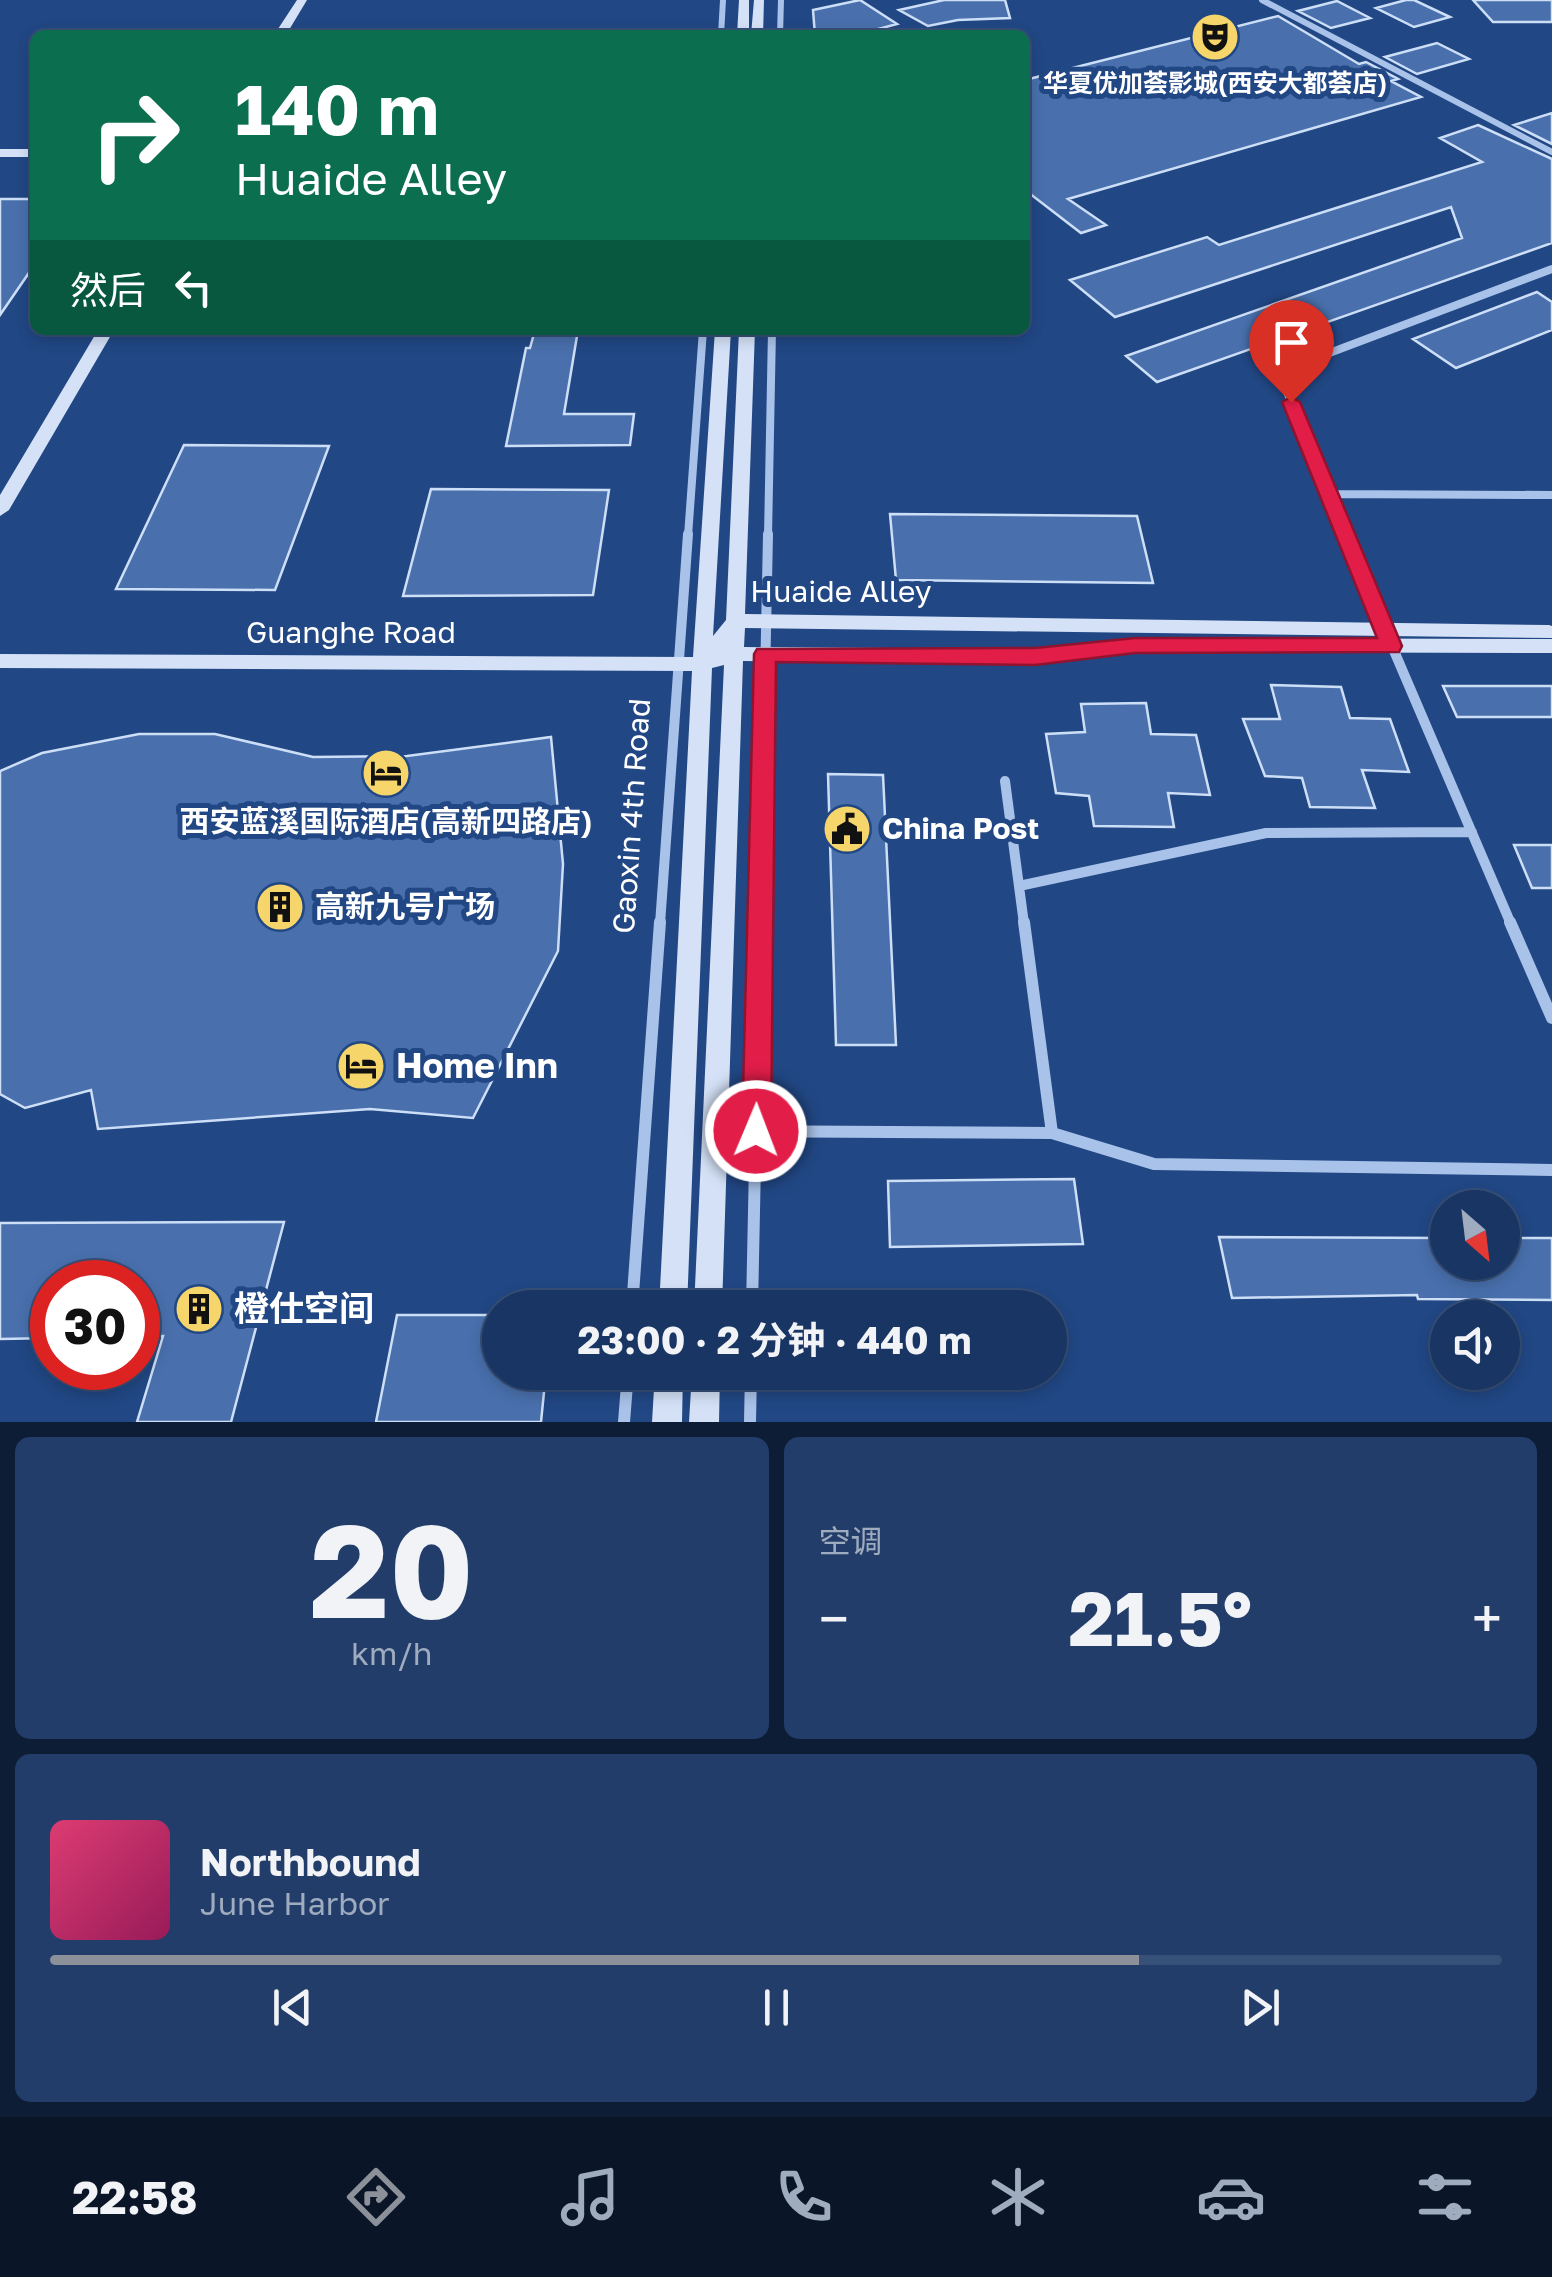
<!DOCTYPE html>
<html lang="zh">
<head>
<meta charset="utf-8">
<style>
  :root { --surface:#193563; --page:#223d69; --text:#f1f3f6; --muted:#9fabbe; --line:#375078; --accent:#8c9099 }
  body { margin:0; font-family:"Golos Text","Noto Sans SC",sans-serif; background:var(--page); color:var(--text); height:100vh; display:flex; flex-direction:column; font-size:38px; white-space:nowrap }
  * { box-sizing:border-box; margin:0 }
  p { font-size:32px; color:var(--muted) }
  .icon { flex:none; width:55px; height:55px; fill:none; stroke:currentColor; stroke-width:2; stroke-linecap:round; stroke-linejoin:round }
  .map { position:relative; height:1422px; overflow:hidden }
  .sheet { display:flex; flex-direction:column; gap:15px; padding:15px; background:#0e1d36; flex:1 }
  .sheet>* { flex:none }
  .top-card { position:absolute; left:30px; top:30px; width:1000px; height:305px; border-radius:15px; box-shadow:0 5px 15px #0003,0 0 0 2px var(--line); background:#0b6e4f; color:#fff; overflow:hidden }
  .needle { width:65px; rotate:152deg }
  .fabs { position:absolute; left:1430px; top:1190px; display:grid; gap:20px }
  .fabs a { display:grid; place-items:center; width:90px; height:90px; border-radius:50%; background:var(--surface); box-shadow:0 5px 15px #0003,0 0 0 2px var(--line); font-size:50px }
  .speed { position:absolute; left:30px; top:1260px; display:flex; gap:20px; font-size:50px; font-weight:700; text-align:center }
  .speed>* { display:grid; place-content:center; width:130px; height:130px; border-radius:50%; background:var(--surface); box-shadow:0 5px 15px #0003,0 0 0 2px var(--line); line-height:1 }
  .speed .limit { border:15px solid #d22; background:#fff; color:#111 }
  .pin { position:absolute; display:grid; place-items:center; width:85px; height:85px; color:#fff; margin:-102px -42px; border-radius:50% 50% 50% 0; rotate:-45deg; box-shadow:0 0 10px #0007 }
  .pin .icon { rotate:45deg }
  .me { position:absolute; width:110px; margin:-55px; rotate:1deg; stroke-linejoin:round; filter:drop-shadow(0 0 8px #0008) }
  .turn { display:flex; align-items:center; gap:35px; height:210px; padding:0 40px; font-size:45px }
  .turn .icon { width:130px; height:130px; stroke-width:2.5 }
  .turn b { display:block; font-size:70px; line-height:85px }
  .then { display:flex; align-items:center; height:95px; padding:0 40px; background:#0003; gap:20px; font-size:38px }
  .big { font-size:75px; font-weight:700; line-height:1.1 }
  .sheet .widget { flex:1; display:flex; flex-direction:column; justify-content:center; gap:15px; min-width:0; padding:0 35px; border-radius:15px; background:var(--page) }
  .sheet .dial { align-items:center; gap:0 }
  .dial b { font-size:130px; line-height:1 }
  .song { display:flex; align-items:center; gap:30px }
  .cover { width:120px; height:120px; border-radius:15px; background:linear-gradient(135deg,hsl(340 70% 55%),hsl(330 70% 35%)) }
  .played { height:10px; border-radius:5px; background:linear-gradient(90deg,var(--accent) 75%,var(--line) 75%) }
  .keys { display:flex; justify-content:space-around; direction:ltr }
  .heat { display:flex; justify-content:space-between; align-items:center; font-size:55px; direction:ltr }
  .sheet .tiles { flex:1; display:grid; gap:15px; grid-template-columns:1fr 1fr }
  .widget:last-child { grid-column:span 2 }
  .trip { position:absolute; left:482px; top:1290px; width:585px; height:100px; border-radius:50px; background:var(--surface); box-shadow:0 5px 15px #0003,0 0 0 2px var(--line); font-weight:700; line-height:100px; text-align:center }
  .menu { display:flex; height:160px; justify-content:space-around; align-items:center; background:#0a1528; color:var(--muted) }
  .menu .icon { width:70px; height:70px }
  .menu .on { color:var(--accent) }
  .menu b { font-size:45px; color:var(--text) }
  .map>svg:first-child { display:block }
  .building { fill:#4970ad; stroke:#cddef7; stroke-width:2.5 }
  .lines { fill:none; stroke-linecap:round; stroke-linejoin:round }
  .street-far3 { stroke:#a9c2e9; stroke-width:6 }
  .street-far2 { stroke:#a9c2e9; stroke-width:8 }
  .street-far1 { stroke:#a9c2e9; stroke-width:10 }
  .street { stroke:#a9c2e9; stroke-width:12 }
  .secondary { fill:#d4e1f7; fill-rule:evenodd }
  .route { fill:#e11d48; stroke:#92132f; stroke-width:2.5 }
  .labels { text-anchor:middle; stroke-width:10; stroke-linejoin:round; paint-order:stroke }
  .far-poi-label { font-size:25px; font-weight:bold; fill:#fff; stroke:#214784 }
  .street-label { font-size:30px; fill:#fff; stroke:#214784 }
  .poi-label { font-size:30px; font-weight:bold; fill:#fff; stroke:#214784; text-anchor:start }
  .near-poi-label { font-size:35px; font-weight:bold; fill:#fff; stroke:#214784; text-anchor:start }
</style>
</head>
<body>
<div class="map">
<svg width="1552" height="1422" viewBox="0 0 1552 1422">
  <rect width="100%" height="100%" fill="#214784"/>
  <path class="building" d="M860 0 897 24 856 35H815L813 10Z
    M944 0H1005L1010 18 958 20 928 26 899 10Z
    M1406 0H1414L1450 17 1414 27 1376 8Z
    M1473 0H1552V22H1493Z
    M1337 1 1370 18 1331 28 1298 11Z
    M1278 16 1359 64 1366 62 1398 79 1391 81 1421 97 1068 199 1106 225 1081 233 1025 190V80Z
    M1437 43 1469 59 1417 74 1385 57Z
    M1552 113V144L1514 125Z
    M1478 125 1552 159V243L1157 382 1126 356 1462 238 1451 207 1115 317 1070 280 1207 237 1219 245 1482 162 1440 138Z
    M0 199H35V264L0 315Z
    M1537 292 1552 302V330L1456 368 1413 339Z
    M535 330H578L564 414H634L630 445 506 446 526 348H530Z
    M184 445 329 446 275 590 116 589Z
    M431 489 609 490 593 595 403 596Z
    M890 514 1137 516 1153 583 896 580Z
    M1271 685 1341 687 1350 718 1390 719 1409 772 1362 770 1375 808 1310 807 1302 778 1265 776 1243 719H1280Z
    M1443 686H1552V717H1457Z
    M1146 703 1151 734 1196 735 1210 795 1168 793 1174 827 1094 826 1089 796 1056 793 1046 734 1085 732 1081 704Z
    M139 734H215L313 757 407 756 551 737 563 864 558 951 473 1118 370 1109 98 1129 91 1090 25 1108 0 1094V771L42 753Z
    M828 774 883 775 896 1045H836Z
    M1514 845H1552V888H1532Z
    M1074 1179 1083 1244 890 1247 888 1181Z
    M284 1222 231 1422H137L163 1336 138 1337V1282H52V1338L0 1339V1223Z
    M1219 1237 1448 1238V1262H1502V1238H1552V1300L1418 1299 1417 1295 1232 1298Z
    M397 1315H500V1372H546L541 1422H376Z"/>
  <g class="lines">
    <path class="street-far3" d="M1262 0 1552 152
      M721 35 723 0
      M780 35 781 0"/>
    <path class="street-far2" d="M1328 494 1552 495
      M688 536 703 330
      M768 536 772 330
      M1345 536 1279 372 1552 269"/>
    <path class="street-far1" d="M1344 534 1511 924
      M1005 781 1024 924
      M1019 886 1266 833 1472 832
      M660 924 688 534
      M760 924 768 534"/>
    <path class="street" d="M1024 922 1052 1133
      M1510 922 1552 1018
      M718 1131 1052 1133 1154 1164 1552 1170
      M632 1308 660 922
      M752 1308 760 922
      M624 1422 628 1372
      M750 1422 751 1372"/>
    <path class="secondary" d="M297 0H307L286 35H274Z
      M739 0H749V35H737Z
      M754 0H764L763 35H751Z
      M0 149H35V157H0Z
      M98 330H114L9 510 0 516V495Z
      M715 330H731L713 636 726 620 739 330H755L745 614 1549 625 1552 626V638L745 628 744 647 1035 649 1135 638 1552 639V653L1135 652 1035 663 743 661 722 1308H694L724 665 712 668 687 1308H659L692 671 0 668V654L693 657Z
      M655 1372H683L682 1422H652Z
      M692 1372H720L719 1422H689Z"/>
  </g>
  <path class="route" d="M1291 397 1300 402 1402 646 1399 652 1135 653 1035 665 776 662 771 1131 767 1141 756 1145 746 1141 742 1131 754 654 757 649 1035 648 1135 638H1377L1282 402Z"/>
  <defs>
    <g id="theatre-disc" transform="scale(2.5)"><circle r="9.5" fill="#f6d56a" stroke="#214784"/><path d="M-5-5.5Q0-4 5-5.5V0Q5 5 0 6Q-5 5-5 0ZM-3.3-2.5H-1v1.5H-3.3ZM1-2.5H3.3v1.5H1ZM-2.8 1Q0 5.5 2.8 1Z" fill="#111"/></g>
    <g id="hotel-disc" transform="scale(2.5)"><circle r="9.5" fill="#f6d56a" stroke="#214784"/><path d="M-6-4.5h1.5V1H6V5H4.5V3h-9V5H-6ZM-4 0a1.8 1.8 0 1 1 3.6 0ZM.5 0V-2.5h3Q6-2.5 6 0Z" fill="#111"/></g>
    <g id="civic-disc" transform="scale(2.5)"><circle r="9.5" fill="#f6d56a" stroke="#214784"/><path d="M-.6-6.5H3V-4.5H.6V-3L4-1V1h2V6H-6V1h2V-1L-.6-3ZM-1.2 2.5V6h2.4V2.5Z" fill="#111"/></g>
    <g id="building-disc" transform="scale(2.5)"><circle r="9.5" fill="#f6d56a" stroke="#214784"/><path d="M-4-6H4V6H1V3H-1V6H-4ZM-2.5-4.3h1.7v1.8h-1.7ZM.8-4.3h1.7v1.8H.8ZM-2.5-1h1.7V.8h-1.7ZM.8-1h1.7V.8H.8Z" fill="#111"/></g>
  </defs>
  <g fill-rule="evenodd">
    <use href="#theatre-disc" x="1215" y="37"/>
    <use href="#hotel-disc" x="386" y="773"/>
    <use href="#civic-disc" x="847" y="829"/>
    <use href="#building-disc" x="280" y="907"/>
    <use href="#hotel-disc" x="361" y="1066"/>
    <use href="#building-disc" x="199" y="1309"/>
  </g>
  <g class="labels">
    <g class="far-poi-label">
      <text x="1215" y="92">华夏优加荟影城(西安大都荟店)</text>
    </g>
    <g class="street-label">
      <text x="841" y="602">Huaide Alley</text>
      <text x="351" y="643">Guanghe Road</text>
      <text transform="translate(632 816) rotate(-86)" y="10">Gaoxin 4th Road</text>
    </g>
    <g class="poi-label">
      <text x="386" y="832" text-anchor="middle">西安蓝溪国际酒店(高新四路店)</text>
      <text x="882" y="839">China Post</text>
      <text x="315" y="917">高新九号广场</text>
    </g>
    <g class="near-poi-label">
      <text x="396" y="1078">Home Inn</text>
      <text x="234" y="1321">橙仕空间</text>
    </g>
  </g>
</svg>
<div class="fabs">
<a><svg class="needle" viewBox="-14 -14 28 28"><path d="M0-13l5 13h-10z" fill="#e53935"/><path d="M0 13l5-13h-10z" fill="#9fabbe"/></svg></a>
<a><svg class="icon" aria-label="sound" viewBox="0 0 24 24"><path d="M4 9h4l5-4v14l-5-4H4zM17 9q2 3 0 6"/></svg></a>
</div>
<div class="speed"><div class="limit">30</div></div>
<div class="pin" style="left:1291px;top:402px;background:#d93025"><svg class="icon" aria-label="arrive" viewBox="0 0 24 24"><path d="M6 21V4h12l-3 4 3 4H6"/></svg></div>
<svg class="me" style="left:756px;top:1131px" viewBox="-20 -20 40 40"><circle r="17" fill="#e11d48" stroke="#fff" stroke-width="3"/><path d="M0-11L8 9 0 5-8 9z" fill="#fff"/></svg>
<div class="trip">23:00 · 2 分钟 · 440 m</div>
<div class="top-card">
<div class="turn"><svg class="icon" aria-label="right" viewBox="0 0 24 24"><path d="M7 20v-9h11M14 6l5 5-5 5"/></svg><div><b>140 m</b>Huaide Alley</div></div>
<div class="then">然后<svg class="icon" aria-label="left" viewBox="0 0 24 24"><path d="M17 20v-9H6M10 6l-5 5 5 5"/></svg></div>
</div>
</div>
<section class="sheet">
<div class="tiles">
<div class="widget dial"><b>20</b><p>km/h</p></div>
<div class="widget"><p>空调</p>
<div class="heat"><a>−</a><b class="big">21.5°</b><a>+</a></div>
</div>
<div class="widget">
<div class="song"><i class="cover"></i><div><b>Northbound</b><p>June Harbor</p></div></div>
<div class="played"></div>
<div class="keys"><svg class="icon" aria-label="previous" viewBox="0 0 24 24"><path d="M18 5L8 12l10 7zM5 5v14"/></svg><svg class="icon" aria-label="pause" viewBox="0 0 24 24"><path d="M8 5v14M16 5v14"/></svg><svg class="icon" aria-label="next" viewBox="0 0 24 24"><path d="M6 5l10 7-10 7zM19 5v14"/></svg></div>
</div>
</div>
</section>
<nav class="menu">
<b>22:58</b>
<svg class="icon on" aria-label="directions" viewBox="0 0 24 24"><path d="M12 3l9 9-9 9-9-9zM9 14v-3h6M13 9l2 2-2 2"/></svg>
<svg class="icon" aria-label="music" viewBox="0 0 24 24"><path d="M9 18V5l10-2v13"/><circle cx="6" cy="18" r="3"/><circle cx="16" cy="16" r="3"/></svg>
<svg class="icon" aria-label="phone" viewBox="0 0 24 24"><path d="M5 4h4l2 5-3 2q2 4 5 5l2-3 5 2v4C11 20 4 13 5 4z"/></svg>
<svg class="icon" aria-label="climate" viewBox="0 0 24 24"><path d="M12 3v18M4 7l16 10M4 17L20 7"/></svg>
<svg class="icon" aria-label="car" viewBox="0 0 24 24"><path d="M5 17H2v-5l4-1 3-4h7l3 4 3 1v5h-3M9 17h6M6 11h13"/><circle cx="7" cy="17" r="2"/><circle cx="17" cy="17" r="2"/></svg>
<svg class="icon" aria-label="filters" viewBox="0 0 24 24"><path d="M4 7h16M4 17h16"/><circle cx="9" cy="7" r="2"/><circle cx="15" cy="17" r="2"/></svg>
</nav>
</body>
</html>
